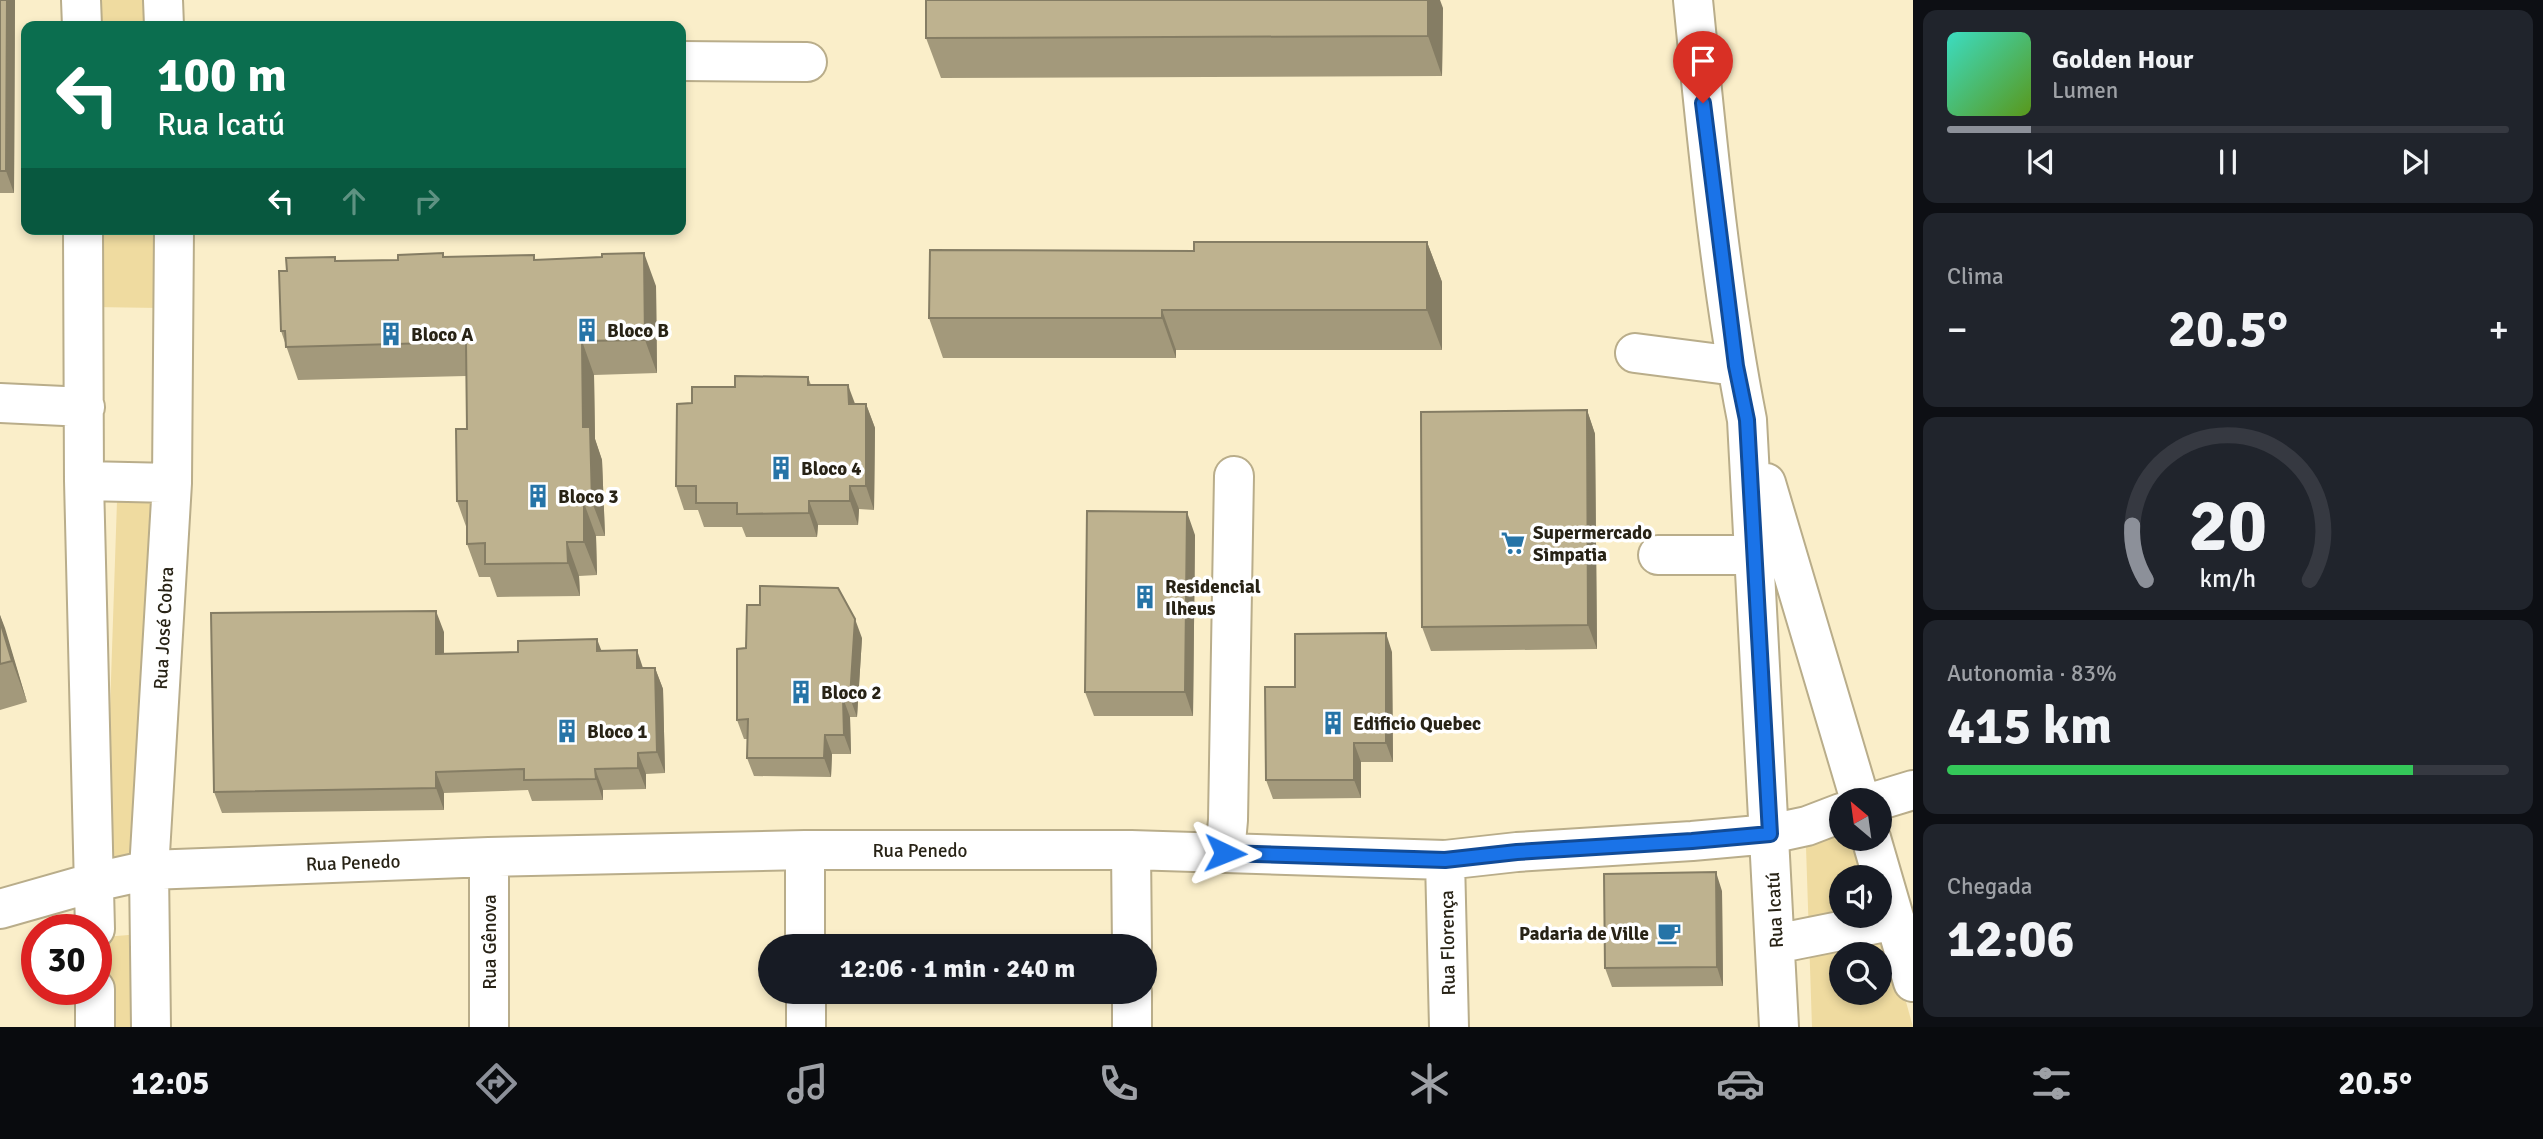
<!DOCTYPE html>
<html lang="pt">
<head>
<meta charset="utf-8">
<style>
  :root { --surface:#171b24; --page:#20242c; --text:#f1f3f6; --muted:#9ea1a6; --line:#363941; --accent:#8c9099 }
  body { margin:0; font-family:Signika,sans-serif; background:var(--page); color:var(--text); height:100vh; display:flex; flex-direction:column; font-size:26px; white-space:nowrap }
  * { box-sizing:border-box; margin:0 }
  p { font-size:23px; color:var(--muted) }
  .icon { flex:none; width:38px; height:38px; fill:none; stroke:currentColor; stroke-width:2; stroke-linecap:round; stroke-linejoin:round }
  .map { position:relative; flex:1; overflow:hidden }
  .panel { display:flex; flex-direction:column; gap:10px; padding:10px; background:#0d0f14; width:630px }
  .panel>* { flex:none }
  .banner { position:absolute; left:21px; top:21px; width:665px; height:214px; border-radius:14px; box-shadow:0 4px 10px #0003; background:#0b6e4f; color:#fff; overflow:hidden }
  .needle { width:46px; rotate:331deg }
  .controls { position:absolute; left:1829px; top:788px; display:grid; gap:14px }
  .controls a { display:grid; place-items:center; width:63px; height:63px; border-radius:50%; background:var(--surface); box-shadow:0 4px 10px #0003; font-size:35px }
  .speed { position:absolute; left:21px; top:914px; display:flex; gap:14px; font-size:35px; font-weight:700; text-align:center }
  .speed>* { display:grid; place-content:center; width:91px; height:91px; border-radius:50%; background:var(--surface); box-shadow:0 4px 10px #0003; line-height:1 }
  .speed .limit { border:10px solid #d22; background:#fff; color:#111 }
  .pin { position:absolute; display:grid; place-items:center; width:60px; height:60px; color:#fff; margin:-72px -30px; border-radius:50% 50% 50% 0; rotate:-45deg; box-shadow:0 0 7px #0007 }
  .pin .icon { rotate:45deg }
  .me { position:absolute; width:77px; margin:-38px; rotate:92deg; stroke-linejoin:round; filter:drop-shadow(0 0 5px #0008) }
  .turn { display:flex; align-items:center; gap:24px; height:147px; padding:0 21px; font-size:32px }
  .turn .icon { width:91px; height:91px; stroke-width:2.5 }
  .turn b { display:block; font-size:49px; line-height:60px }
  .lanes { display:flex; align-items:center; height:66px; padding:0 21px; background:#0003; justify-content:center; gap:35px; direction:ltr }
  .lanes .off { opacity:.35 }
  .big { font-size:52px; font-weight:700; line-height:1.1 }
  .panel .widget { flex:1; display:flex; flex-direction:column; justify-content:center; gap:10px; min-width:0; padding:0 24px; border-radius:14px; background:var(--page) }
  .panel .dial { align-items:center; gap:0 }
  .dial svg { height:182px; overflow:visible; fill:none; stroke:var(--line); stroke-width:7; stroke-linecap:round; text-anchor:middle }
  .dial text { fill:var(--text); stroke:none }
  .song { display:flex; align-items:center; gap:21px }
  .cover { width:84px; height:84px; border-radius:10px; background:linear-gradient(135deg,hsl(170 70% 55%),hsl(90 70% 35%)) }
  .played { height:7px; border-radius:4px; background:linear-gradient(90deg,var(--accent) 15%,var(--line) 15%) }
  .keys { display:flex; justify-content:space-around; direction:ltr }
  .heat { display:flex; justify-content:space-between; align-items:center; font-size:38px; direction:ltr }
  .charge { height:10px; border-radius:5px; background:linear-gradient(90deg,#34c759 83%,var(--line) 0) }
  .trip { position:absolute; left:758px; top:934px; width:399px; height:70px; border-radius:35px; background:var(--surface); box-shadow:0 4px 10px #0003; font-weight:700; line-height:70px; text-align:center }
  .menu { display:flex; height:112px; justify-content:space-around; align-items:center; background:#090b0e; color:var(--muted) }
  .menu .icon { width:49px; height:49px }
  .menu .on { color:var(--accent) }
  .menu b { font-size:32px; color:var(--text) }
  main { display:flex; flex:1; min-height:0 }
  .map>svg:first-child { display:block }
  .green { fill:#efdba0; fill-rule:evenodd }
  .lines { fill:none; stroke-linecap:round; stroke-linejoin:round }
  .minor-casing { stroke:#b9ad8a; stroke-width:42 }
  .minor { stroke:#fff; stroke-width:38 }
  .wall { fill:#a3997b }
  .shaded-wall { fill:#857d64 }
  .building { fill:#beb28f; stroke:#857d64; stroke-width:2 }
  .route-casing { stroke:#114b97; stroke-width:18 }
  .route { stroke:#1a73e8; stroke-width:12 }
  .labels { text-anchor:middle; stroke-width:7; stroke-linejoin:round; paint-order:stroke }
  .poi-label { font-size:19px; font-weight:bold; fill:#282316; stroke:#fff; text-anchor:start }
  .street-label { font-size:19px; fill:#282316; stroke:#fff }
</style>
</head>
<body>
<main>
<div class="map">
<svg width="1913" height="1027" viewBox="0 0 1913 1027">
  <rect width="100%" height="100%" fill="#faeec9"/>
  <path class="green" d="M98 0H154L155 26H98Z
    M91 229H156L160 308 93 307Z
    M155 499 139 856 105 858 117 501Z
    M1841 834V838H1859L1870 877H1841V915L1880 908 1913 1027H1812L1806 847 1819 839ZM1841 954H1880V992H1841Z
    M140 934 141 1027H107L105 937Z"/>
  <g class="lines">
    <g class="minor-casing">
      <path id="minor" d="M81 0 82 26
        M163 0 164 26
        M1693 0C1707 140 1720 282 1747 420L1779 1027
        M681 61 807 62
        M83 229 84 481 95 929
        M1635 353 1736 366
        M0 403 85 407
        M84 481 172 483
        M1766 483 1860 800
        M1658 555H1755
        M1880 800 1913 790
        M1871 838 1913 982
        M805 850V947
        M1131 850 1132 947
        M1225 853 1228 820 1234 476
        M489 857V1027
        M1445 860 1449 1027
        M0 909 95 882 149 870 489 857 805 850H1131L1445 860 1517 852 1692 841 1770 834 1807 826 1841 813
        M1775 944 1895 920
        M95 989V1027
        M806 992V1027
        M1132 992V1027
        M151 1027 149 870 172 483 174 229"/>
    </g>
    <use href="#minor" class="minor"/>
  </g>
  <path class="wall" d="M0 0H15L14 193H0Z
    M1443 8 1442 76 941 78 926 38Z
    M1427 242 1442 282V350H1176V358H943L929 318 1194 251Z
    M443 253 444 257 536 260 656 286 657 373 594 375 595 439 602 460 605 536H596L597 575 579 576 580 596 497 597 490 577H479L467 544V529L457 501 467 429 466 376 298 380 281 331 287 271 335 257 336 261 398 260Z
    M808 377 811 385 855 404H866L875 428 874 510 859 509 858 525H818L817 537H746L742 527H704L698 510H684L676 486 692 403 735 387Z
    M1587 410 1595 434 1597 649 1431 651 1422 627Z
    M1195 535 1193 716H1094L1085 692Z
    M0 615 27 702 0 710Z
    M444 632V654L601 651 643 668H655L663 689 665 773 646 774V789L603 790V800L532 801 528 790 444 793V810L222 813 214 792Z
    M862 638 857 717H850L851 754H832L831 777 754 776 747 758 748 739H744L737 720Z
    M1392 652 1393 762H1361V798L1273 799 1266 780 1295 687Z
    M1722 891 1723 986 1612 987 1605 968Z"/>
  <path class="shaded-wall" d="M7 0H15L14 193 6 171Z
    M1428 0H1440L1443 8 1442 76 1428 36Z
    M1427 242 1442 282V350L1427 310Z
    M644 253 656 286 657 373 645 340Z
    M1162 310 1176 350V358L1162 318Z
    M582 341 594 375 595 439 602 460 605 536 592 502 583 427Z
    M848 385 857 409 849 404Z
    M866 404 875 428 874 510 866 486Z
    M1587 410 1595 434 1597 649 1588 625Z
    M850 486 859 509 858 525 850 501Z
    M809 501 818 525 817 537 809 513Z
    M584 503 596 536 597 575 584 542Z
    M1187 512 1195 535 1193 716 1185 692Z
    M567 542 579 576 580 596 568 563Z
    M436 611 444 632V675L436 654Z
    M0 615 5 628 27 702 12 661 0 621Z
    M855 619 862 638 857 717 850 698Z
    M1386 633 1392 652 1393 762 1386 743Z
    M597 639 605 660 597 651Z
    M637 650 644 671 637 668Z
    M655 668 663 689 665 773 657 752Z
    M843 698 850 717 851 754 844 735Z
    M825 735 832 754 831 777 824 758Z
    M1354 743 1361 762V798L1354 780Z
    M638 753 646 774V789L638 768Z
    M595 769 603 790V800L596 779Z
    M436 772 444 793V810L436 788Z
    M1716 872 1722 891 1723 986 1717 967Z"/>
  <path class="building" d="M0 0H7L6 171H0Z
    M926 0H1428V36L926 38Z
    M1194 242H1427V310H1162V318H929L930 250 1194 251Z
    M443 253V257L534 255V260L602 257V254L644 253 645 340 582 341 583 427H590L592 502 584 503V542H567L568 563 485 564V543L467 544V501H457L456 429H467L466 342 286 347 285 331H281L279 271H287L286 258 335 257V261L398 260V255Z
    M735 376 808 377V385H848L849 404H866V486H850V501H809V513L737 514V503H696V486H676L677 404 692 403V387H735Z
    M1587 410 1588 625 1422 627 1421 412Z
    M1087 511 1187 512 1185 692H1085Z
    M760 586 838 588 855 619 850 698H843L844 735H825L824 758H747L748 719 737 720V649L746 648 747 605H760Z
    M436 611V654L518 652V641L597 639V651L637 650V668H655L657 752 638 753V768L595 769 596 779 524 780V769L436 772V788L214 792 211 613Z
    M0 621 12 661 0 664Z
    M1386 633V743H1354V780H1266L1265 687H1295V634Z
    M1716 872 1717 967 1605 968 1604 874Z"/>
  <g class="lines">
    <g class="route-casing">
      <path id="route" d="M1225 853 1445 860 1517 852 1692 841 1770 834 1747 420 1736 366 1703 103"/>
    </g>
    <use href="#route" class="route"/>
  </g>
  <defs>
    <g id="building-bare" transform="scale(1.89)"><path d="M-4-6H4V6H1V3H-1V6H-4ZM-2.5-4.3h1.7v1.8h-1.7ZM.8-4.3h1.7v1.8H.8ZM-2.5-1h1.7V.8h-1.7ZM.8-1h1.7V.8H.8Z" fill="#2674a7" stroke="#fff" stroke-width="2.5" paint-order="stroke"/></g>
    <g id="supermarket-bare" transform="scale(1.89)"><path d="M-6-5.5h2.5l.6 2H6L4.5 2H-2.5L-4.4-4H-6ZM-1.5 3.2a1.3 1.3 0 1 0 .1 0ZM3 3.2a1.3 1.3 0 1 0 .1 0Z" fill="#2674a7" stroke="#fff" stroke-width="2.5" paint-order="stroke"/></g>
    <g id="cafe-bare" transform="scale(1.89)"><path d="M-5.5-4.5H6V0H3Q3 3.5 0 3.5H-2.5Q-5.5 3.5-5.5 0ZM3-3.2v2h1.7v-2ZM-6 4.5H4V6H-6Z" fill="#2674a7" stroke="#fff" stroke-width="2.5" paint-order="stroke"/></g>
  </defs>
  <g fill-rule="evenodd">
    <use href="#building-bare" x="587" y="330"/>
    <use href="#building-bare" x="391" y="334"/>
    <use href="#building-bare" x="781" y="468"/>
    <use href="#building-bare" x="538" y="496"/>
    <use href="#supermarket-bare" x="1513" y="543"/>
    <use href="#building-bare" x="1145" y="597"/>
    <use href="#building-bare" x="801" y="692"/>
    <use href="#building-bare" x="1333" y="723"/>
    <use href="#building-bare" x="567" y="731"/>
    <use href="#cafe-bare" x="1669" y="933"/>
  </g>
  <g class="labels">
    <g class="poi-label">
      <text x="607" y="337">Bloco B</text>
      <text x="411" y="341">Bloco A</text>
      <text x="801" y="475">Bloco 4</text>
      <text x="558" y="503">Bloco 3</text>
      <text x="1533" y="539">Supermercado<tspan x="1533" dy="22">Simpatia</tspan></text>
      <text x="1165" y="593">Residencial<tspan x="1165" dy="22">Ilheus</tspan></text>
      <text x="821" y="699">Bloco 2</text>
      <text x="1353" y="730">Edificio Quebec</text>
      <text x="587" y="738">Bloco 1</text>
      <text x="1649" y="940" text-anchor="end">Padaria de Ville</text>
    </g>
    <g class="street-label">
      <text transform="translate(163 628) rotate(-87)" y="7">Rua José Cobra</text>
      <text x="920" y="857">Rua Penedo</text>
      <text transform="translate(353 862) rotate(-2)" y="7">Rua Penedo</text>
      <text transform="translate(1774 910) rotate(-93)" y="7">Rua Icatú</text>
      <text transform="translate(489 942) rotate(-90)" y="7">Rua Gênova</text>
      <text transform="translate(1447 943) rotate(-91)" y="7">Rua Florença</text>
    </g>
  </g>
</svg>
<div class="controls">
<a><svg class="needle" viewBox="-14 -14 28 28"><path d="M0-13l5 13h-10z" fill="#e53935"/><path d="M0 13l5-13h-10z" fill="#9ea1a6"/></svg></a>
<a><svg class="icon" aria-label="sound" viewBox="0 0 24 24"><path d="M4 9h4l5-4v14l-5-4H4zM17 9q2 3 0 6"/></svg></a>
<a><svg class="icon" aria-label="search" viewBox="0 0 24 24"><circle cx="10" cy="10" r="6"/><path d="M15 15l6 6"/></svg></a>
</div>
<div class="speed"><div class="limit">30</div></div>
<div class="pin" style="left:1703px;top:103px;background:#d93025"><svg class="icon" aria-label="arrive" viewBox="0 0 24 24"><path d="M6 21V4h12l-3 4 3 4H6"/></svg></div>
<svg class="me" style="left:1225px;top:853px" viewBox="-20 -20 40 40"><path d="M0-17L14 15 0 8-14 15z" fill="#1a73e8" stroke="#fff" stroke-width="4"/></svg>
<div class="trip">12:06 · 1 min · 240 m</div>
<div class="banner">
<div class="turn"><svg class="icon" aria-label="left" viewBox="0 0 24 24"><path d="M17 20v-9H6M10 6l-5 5 5 5"/></svg><div><b>100 m</b>Rua Icatú</div></div>
<div class="lanes"><svg class="icon" aria-label="left" viewBox="0 0 24 24"><path d="M17 20v-9H6M10 6l-5 5 5 5"/></svg><svg class="icon off" aria-label="ahead" viewBox="0 0 24 24"><path d="M12 20V5M6 11l6-6 6 6"/></svg><svg class="icon off" aria-label="right" viewBox="0 0 24 24"><path d="M7 20v-9h11M14 6l5 5-5 5"/></svg></div>
</div>
</div>
<section class="panel">
<div class="widget">
<div class="song"><i class="cover"></i><div><b>Golden Hour</b><p>Lumen</p></div></div>
<div class="played"></div>
<div class="keys"><svg class="icon" aria-label="previous" viewBox="0 0 24 24"><path d="M18 5L8 12l10 7zM5 5v14"/></svg><svg class="icon" aria-label="pause" viewBox="0 0 24 24"><path d="M8 5v14M16 5v14"/></svg><svg class="icon" aria-label="next" viewBox="0 0 24 24"><path d="M6 5l10 7-10 7zM19 5v14"/></svg></div>
</div>
<div class="widget"><p>Clima</p>
<div class="heat"><a>−</a><b class="big">20.5°</b><a>+</a></div>
</div>
<div class="widget dial"><svg viewBox="0 0 100 80">
<path d="M14 69A42 42 0 1 1 86 69"/>
<path d="M14 69A42 42 0 0 1 8 45" stroke="#8c9099"/>
<text x="50" y="56" font-size="32" font-weight="700">20</text>
<text x="50" y="72" font-size="11">km/h</text>
</svg></div>
<div class="widget"><p>Autonomia · 83%</p><b class="big">415 km</b><div class="charge"></div></div>
<div class="widget"><p>Chegada</p><b class="big">12:06</b></div>
</section>
</main>
<nav class="menu">
<b>12:05</b>
<svg class="icon on" aria-label="directions" viewBox="0 0 24 24"><path d="M12 3l9 9-9 9-9-9zM9 14v-3h6M13 9l2 2-2 2"/></svg>
<svg class="icon" aria-label="music" viewBox="0 0 24 24"><path d="M9 18V5l10-2v13"/><circle cx="6" cy="18" r="3"/><circle cx="16" cy="16" r="3"/></svg>
<svg class="icon" aria-label="phone" viewBox="0 0 24 24"><path d="M5 4h4l2 5-3 2q2 4 5 5l2-3 5 2v4C11 20 4 13 5 4z"/></svg>
<svg class="icon" aria-label="climate" viewBox="0 0 24 24"><path d="M12 3v18M4 7l16 10M4 17L20 7"/></svg>
<svg class="icon" aria-label="car" viewBox="0 0 24 24"><path d="M5 17H2v-5l4-1 3-4h7l3 4 3 1v5h-3M9 17h6M6 11h13"/><circle cx="7" cy="17" r="2"/><circle cx="17" cy="17" r="2"/></svg>
<svg class="icon" aria-label="filters" viewBox="0 0 24 24"><path d="M4 7h16M4 17h16"/><circle cx="9" cy="7" r="2"/><circle cx="15" cy="17" r="2"/></svg>
<b>20.5°</b>
</nav>
</body>
</html>
